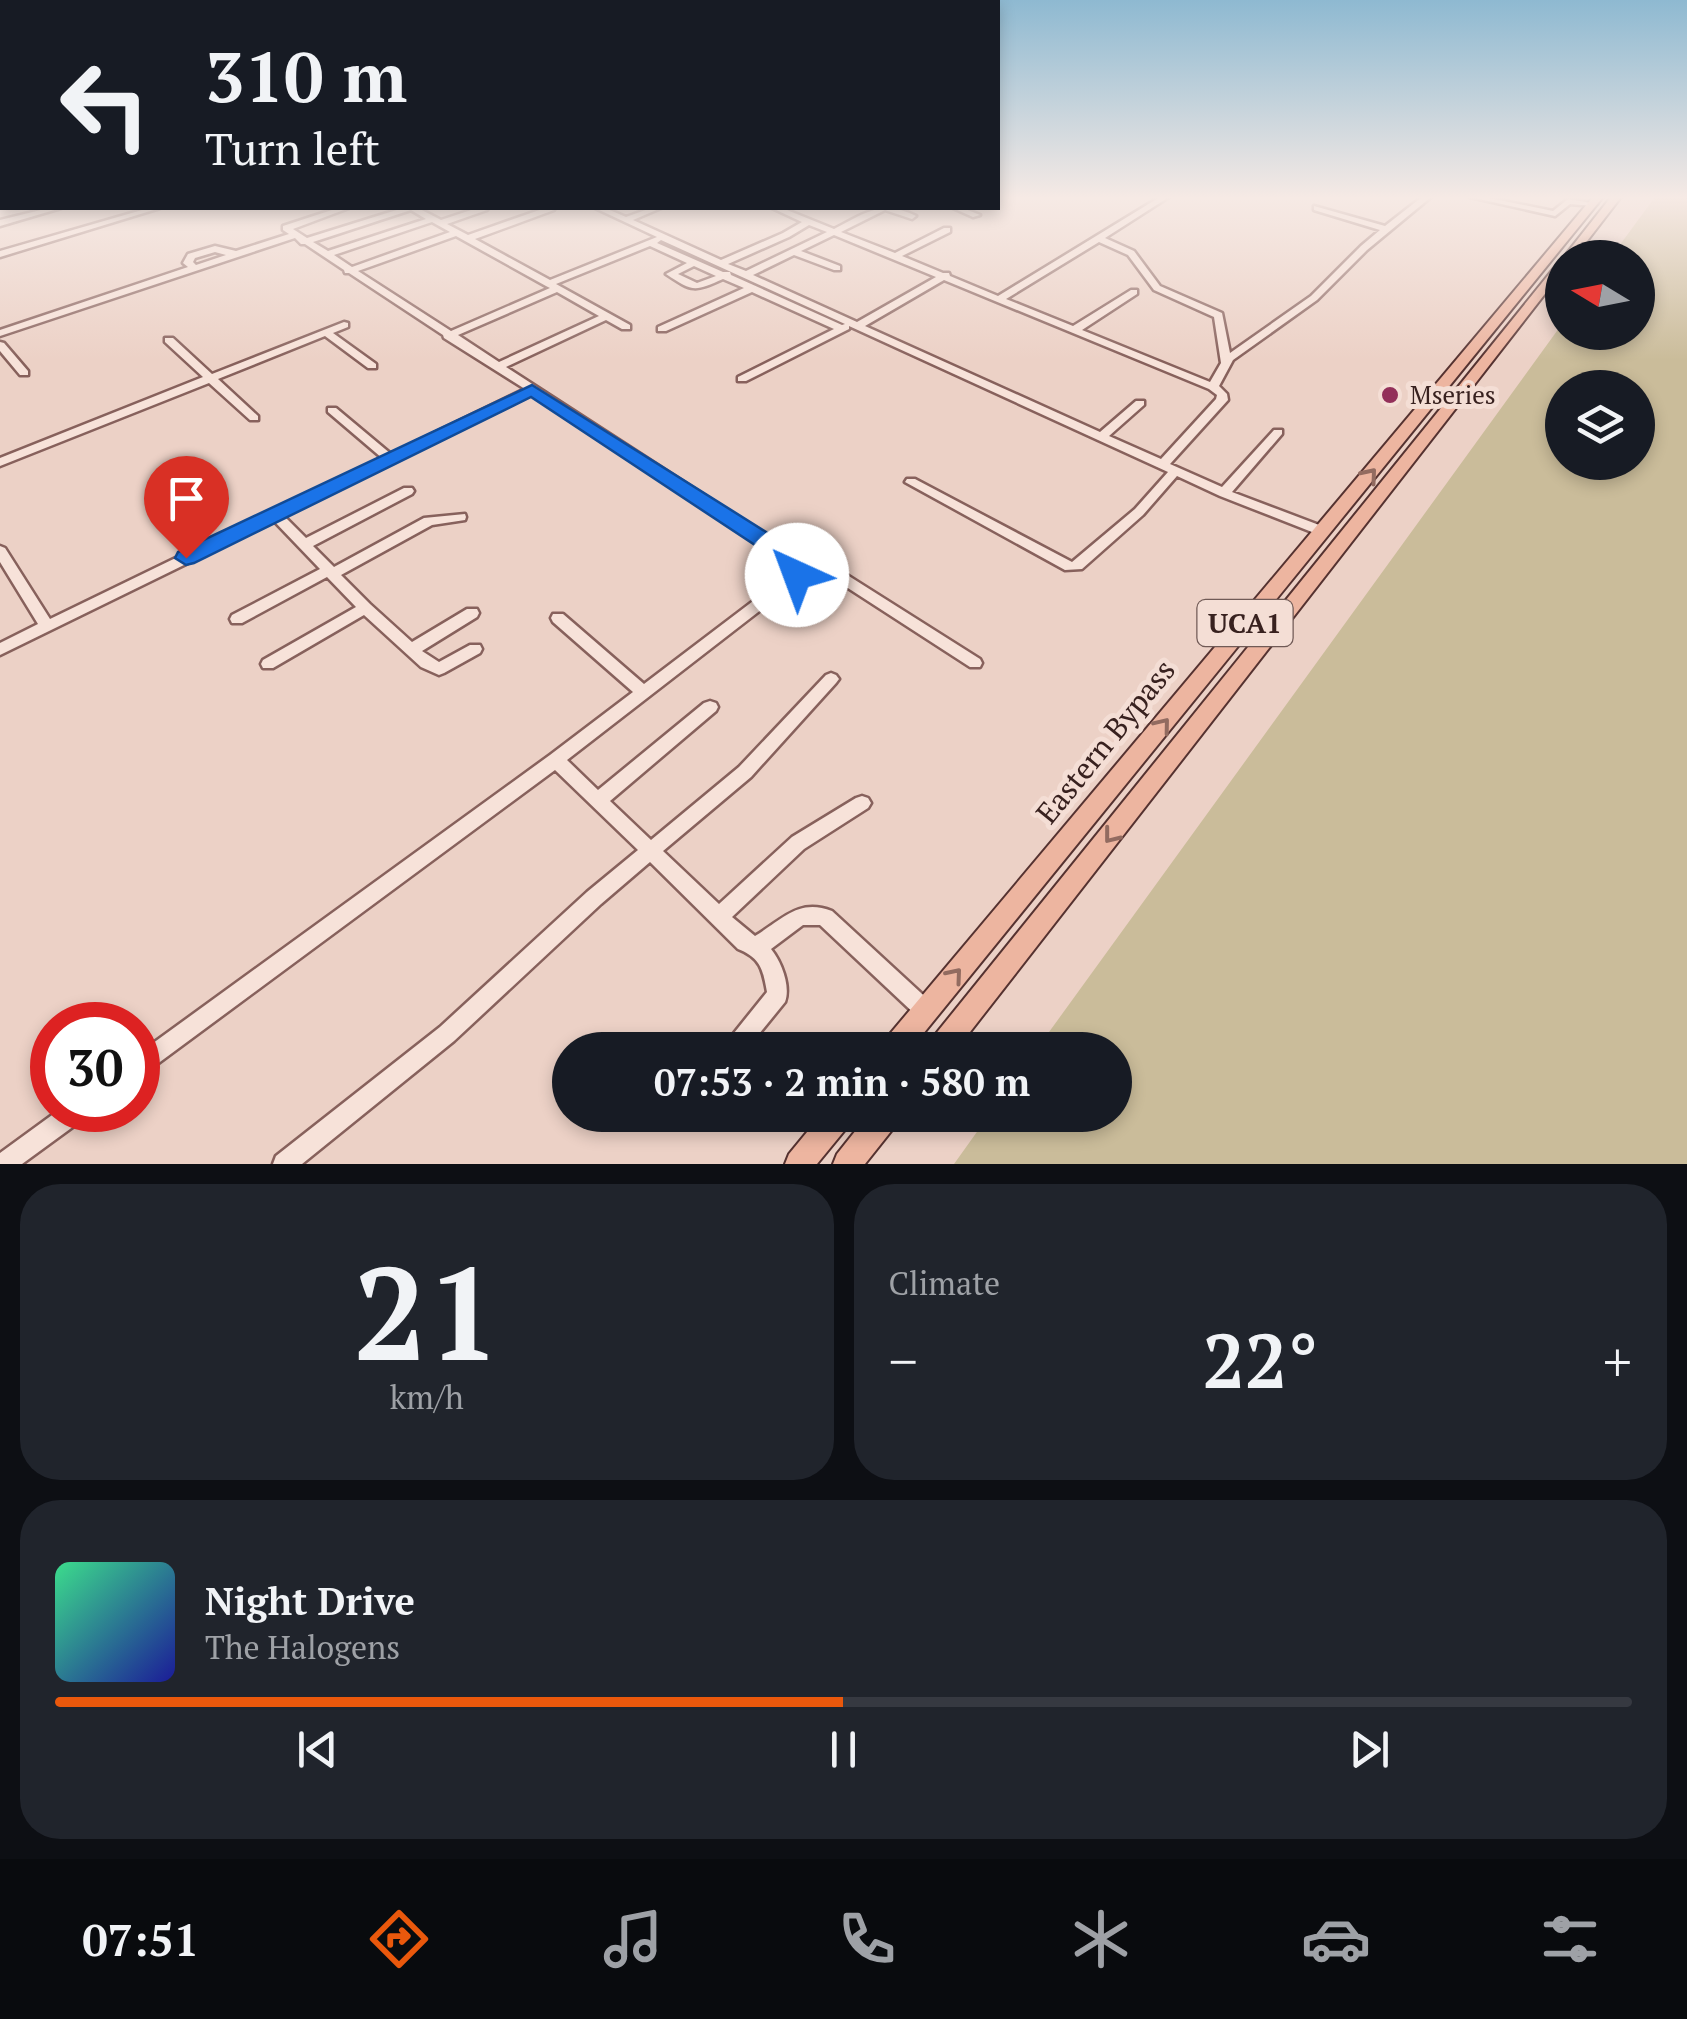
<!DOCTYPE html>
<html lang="en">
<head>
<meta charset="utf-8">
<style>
  :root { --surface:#171b24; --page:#20242c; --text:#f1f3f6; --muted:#9ea1a6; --line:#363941; --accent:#ea580c }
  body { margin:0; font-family:"PT Serif",serif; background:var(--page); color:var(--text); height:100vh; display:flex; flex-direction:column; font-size:38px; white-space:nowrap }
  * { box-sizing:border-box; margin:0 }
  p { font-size:32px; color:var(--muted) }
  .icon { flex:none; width:55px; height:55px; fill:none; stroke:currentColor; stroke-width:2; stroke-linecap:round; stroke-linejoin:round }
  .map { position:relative; height:1164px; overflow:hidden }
  .sheet { display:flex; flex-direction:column; gap:20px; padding:20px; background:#0d0f14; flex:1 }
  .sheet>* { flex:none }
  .top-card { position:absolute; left:0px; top:0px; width:1000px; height:210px; box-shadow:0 5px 15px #0003; background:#171b24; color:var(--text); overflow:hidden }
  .needle { width:65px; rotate:280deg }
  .tools { position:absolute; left:1545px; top:240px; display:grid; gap:20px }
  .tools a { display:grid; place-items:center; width:110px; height:110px; border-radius:50%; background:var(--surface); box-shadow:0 5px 15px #0003; font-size:50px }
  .speed { position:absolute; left:30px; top:1002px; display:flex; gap:20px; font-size:50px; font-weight:700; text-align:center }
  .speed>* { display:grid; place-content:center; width:130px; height:130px; border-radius:50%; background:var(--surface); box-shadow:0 5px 15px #0003; line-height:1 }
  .speed .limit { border:15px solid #d22; background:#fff; color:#111 }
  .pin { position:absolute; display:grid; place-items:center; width:85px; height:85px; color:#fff; margin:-102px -42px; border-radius:50% 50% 50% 0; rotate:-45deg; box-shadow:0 0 10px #0007 }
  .pin .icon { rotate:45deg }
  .me { position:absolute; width:110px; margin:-55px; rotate:317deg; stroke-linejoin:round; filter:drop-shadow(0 0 8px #0008) }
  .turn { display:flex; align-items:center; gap:35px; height:210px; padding:0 40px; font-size:45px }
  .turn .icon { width:130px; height:130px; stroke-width:2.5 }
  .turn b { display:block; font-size:70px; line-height:85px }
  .big { font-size:75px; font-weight:700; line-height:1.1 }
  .sheet .widget { flex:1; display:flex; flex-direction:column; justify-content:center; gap:15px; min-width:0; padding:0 35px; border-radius:40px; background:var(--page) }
  .sheet .dial { align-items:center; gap:0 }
  .dial b { font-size:130px; line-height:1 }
  .song { display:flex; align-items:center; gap:30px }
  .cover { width:120px; height:120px; border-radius:15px; background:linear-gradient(135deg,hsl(150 70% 55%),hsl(240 70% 35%)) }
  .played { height:10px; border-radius:5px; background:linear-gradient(90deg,var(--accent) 50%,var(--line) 50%) }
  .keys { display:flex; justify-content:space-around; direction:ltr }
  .heat { display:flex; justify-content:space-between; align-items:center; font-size:55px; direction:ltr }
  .sheet .tiles { flex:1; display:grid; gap:20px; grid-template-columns:1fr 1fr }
  .widget:last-child { grid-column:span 2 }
  .trip { position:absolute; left:552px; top:1032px; width:580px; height:100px; border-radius:50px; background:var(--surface); box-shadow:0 5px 15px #0003; font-weight:700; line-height:100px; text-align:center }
  .tabs { display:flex; height:160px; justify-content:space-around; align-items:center; background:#090b0e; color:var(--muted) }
  .tabs .icon { width:70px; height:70px }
  .tabs .active { color:var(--accent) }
  .tabs b { font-size:45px; color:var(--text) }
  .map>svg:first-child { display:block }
  .green { fill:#cabc9a; fill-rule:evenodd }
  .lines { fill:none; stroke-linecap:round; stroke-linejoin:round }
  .minor-casing { stroke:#87615c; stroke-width:5 }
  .major-casing { stroke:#553230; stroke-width:4 }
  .minor { fill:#f7e2d9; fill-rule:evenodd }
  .major { fill:#edb5a0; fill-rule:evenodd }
  .oneway { stroke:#926b60 }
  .route { fill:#1a73e8; stroke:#114b97; stroke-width:2.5 }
  .poi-dot { fill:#932f59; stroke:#f4ded5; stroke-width:4 }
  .labels { text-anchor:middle; stroke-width:10; stroke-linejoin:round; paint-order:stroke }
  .far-poi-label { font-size:25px; fill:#38211f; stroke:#f4ded5; text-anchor:start }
  .shield { fill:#f4ded5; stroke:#705a56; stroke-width:2.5 }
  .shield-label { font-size:28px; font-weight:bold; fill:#38211f }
  .street-label { font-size:30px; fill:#38211f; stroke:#f4ded5 }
</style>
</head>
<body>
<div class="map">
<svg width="1687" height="1164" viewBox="0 0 1687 1164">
  <rect width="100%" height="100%" fill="#ecd1c6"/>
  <path class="green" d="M1655 197H1687V1164H954L989 1115H1115V1050H1036L1562 324V332H1638V258L1611 257ZM1562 388H1638V462H1562Z"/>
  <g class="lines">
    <g class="minor-casing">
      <path id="minor" d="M1160 197H1169L1105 238 1134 251 1160 286 1222 313 1230 353 1311 296 1361 246 1380 230 1314 210V206L1385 226 1422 197H1431L1367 250 1317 300 1233 360 1219 386 1227 394 1228 400 1170 464 1222 487 1274 430H1282V434L1232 492 1327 528 1328 531 1327 534H1317L1220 496 1177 476 1143 515 1082 569 1065 570 905 482 907 479H915L1072 562 1135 509 1168 472 849 326V329L746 381H738V377L834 329 752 292 666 331H658V327L744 288 723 279C694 292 693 292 666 274L687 263 650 246 556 284 630 325V329H622L606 320 506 367 795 554 801 561 825 564 844 573 980 659 982 663 980 667H970L834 579 822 573 804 571 802 578 567 760 598 790 704 703 710 701 716 703 718 707 716 711 610 801 651 840 739 767 826 675 831 673 836 675 839 679 836 683 751 777 663 851 719 904 792 837 856 798 862 796 868 798 871 803 868 808 804 849 732 917 755 936C782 920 798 898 832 911L933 1004 936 1011 933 1018 926 1021 919 1018 820 925H803L771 949C781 961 791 986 785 1002L746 1050H723L726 1043 767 992C763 970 761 958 738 949L650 862 601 904 454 1041 302 1164H273L276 1156 440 1027 587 892 638 850 555 770 145 1073 138 1076V1054L550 755 633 692 553 622 551 618 553 614H563L644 684 790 573V566L785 560 533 394 284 516 306 538 404 488H412L414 491 412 494 313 546 334 567 424 518 465 514 466 517 465 520 432 525 341 575 370 604 412 642 467 609H477L479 613 477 617 422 651 439 662 470 645H480L482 649 480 653 444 673 439 675 421 667 364 615 273 668H263L261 664 263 660 356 607 327 577 242 623H232L230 619 232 615 320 569 274 521 0 655V643L38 624 0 562V546L5 548 50 619 382 458 328 412V408H336L391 454 525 389 444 338 443 335 349 273H345L344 270 305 244H301L295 238 0 336V330L188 267 183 263 188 254 215 246 236 251 289 234 283 230V226L338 208H349L293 229 307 238 403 208H418L441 220 477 208H488L487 210 447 224 468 235 545 208H555L554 210 475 239 550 280 657 237 595 208H605L626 217 651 208H661L633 220 721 260 783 233 802 222 772 208H782L834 229C865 213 882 199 916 216L912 219 885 210 841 232 895 253 944 228H950V232L902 256 943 273H949L950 276 998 296ZM411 210 426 219 328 251 313 242ZM432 222 450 232 352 267 334 255ZM809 225 827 232 746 271 728 264 789 237ZM834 235 936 277 857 322 753 275 794 255 834 270H840V266L801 251ZM456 236 546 286 550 288 451 331 358 271ZM661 240 845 324 842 325 731 275 730 272H723L657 243ZM1099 242 1128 255 1154 290 1214 317 1221 363 1210 382 1082 330 1137 294V290H1131L1073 326 1006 299ZM215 252 226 255 196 265 193 262 195 258ZM694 266 716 276 697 283 678 274ZM944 280 1209 389 1217 395 1216 399 1161 459 1109 436 1144 405V401H1136L1100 432 865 326ZM557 292 599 316 499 362 458 335Z
        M1470 197H1484L1553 211 1568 199 1597 204 1593 206 1570 204 1555 216Z
        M0 200H2V205H0Z
        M49 208H61L0 226V220Z
        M149 208H160L0 257V251Z
        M953 208H963L980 215 973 217Z
        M344 322 348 323V327L333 333 376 364V368H368L325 336 218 379 258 416V420H250L209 383 0 466V458L203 377 165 342V338H173L212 374Z
        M0 342 4 343 28 371V375H20L0 351Z
        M59 1110H88L85 1118 22 1164H0V1153Z"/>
    </g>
    <g class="major-casing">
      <path id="major" d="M1593 197H1603L910 1050H880L884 1041Z
        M1611 197H1621L1574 258H1563Z
        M1562 262V272L956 1050H926L930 1041 1558 263Z
        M821 1115H853L849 1125 817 1164H785L789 1154Z
        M868 1115H900L896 1125 865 1164H833L837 1154Z"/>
    </g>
    <use href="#minor" class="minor"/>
    <use href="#major" class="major"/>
  </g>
  <defs><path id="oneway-chevron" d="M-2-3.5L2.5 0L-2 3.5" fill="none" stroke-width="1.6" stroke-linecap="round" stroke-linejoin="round" transform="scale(2.5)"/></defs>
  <g class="oneway">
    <use href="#oneway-chevron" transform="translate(1370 475) rotate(-50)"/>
    <use href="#oneway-chevron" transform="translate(1163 725) rotate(-51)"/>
    <use href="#oneway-chevron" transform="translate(1111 836) rotate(128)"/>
    <use href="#oneway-chevron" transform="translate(955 975) rotate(-50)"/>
  </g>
  <linearGradient id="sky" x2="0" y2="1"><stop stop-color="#8eb9d1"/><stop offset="0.55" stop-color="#f6eae5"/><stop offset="1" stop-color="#f6eae5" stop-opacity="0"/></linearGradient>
  <rect width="1687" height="360" fill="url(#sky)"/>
  <path class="route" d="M532 385 798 552 808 565 805 581H789L782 563 531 397 194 563 186 565 175 558 178 552Z"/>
  <circle class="poi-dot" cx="1390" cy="395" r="10"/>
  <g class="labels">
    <g class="far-poi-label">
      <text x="1410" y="404">Mseries</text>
    </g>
    <rect class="shield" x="1197.5" y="600" width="95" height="46" rx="8"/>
    <g class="shield-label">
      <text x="1245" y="633">UCA1</text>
    </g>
    <g class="street-label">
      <text transform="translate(1106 742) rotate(-51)" y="10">Eastern Bypass</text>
    </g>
  </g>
</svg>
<div class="tools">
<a><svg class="needle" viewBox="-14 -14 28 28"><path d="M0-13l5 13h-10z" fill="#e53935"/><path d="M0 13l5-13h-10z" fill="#9ea1a6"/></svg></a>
<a><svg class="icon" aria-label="layers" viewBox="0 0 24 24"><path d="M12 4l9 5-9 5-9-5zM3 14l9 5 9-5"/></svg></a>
</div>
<div class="speed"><div class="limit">30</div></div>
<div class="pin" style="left:186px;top:558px;background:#d93025"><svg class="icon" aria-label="arrive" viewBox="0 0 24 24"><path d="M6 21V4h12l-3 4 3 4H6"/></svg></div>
<svg class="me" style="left:797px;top:575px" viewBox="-20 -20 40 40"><circle r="19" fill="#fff"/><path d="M0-13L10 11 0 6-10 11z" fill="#1a73e8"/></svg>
<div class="trip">07:53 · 2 min · 580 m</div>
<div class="top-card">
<div class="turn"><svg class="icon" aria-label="left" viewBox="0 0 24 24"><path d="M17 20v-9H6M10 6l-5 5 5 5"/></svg><div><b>310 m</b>Turn left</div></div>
</div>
</div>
<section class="sheet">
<div class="tiles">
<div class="widget dial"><b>21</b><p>km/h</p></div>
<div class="widget"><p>Climate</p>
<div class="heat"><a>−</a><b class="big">22°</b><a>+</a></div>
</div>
<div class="widget">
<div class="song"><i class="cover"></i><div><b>Night Drive</b><p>The Halogens</p></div></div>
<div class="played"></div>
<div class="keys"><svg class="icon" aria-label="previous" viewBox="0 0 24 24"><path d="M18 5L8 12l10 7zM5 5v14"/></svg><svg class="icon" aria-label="pause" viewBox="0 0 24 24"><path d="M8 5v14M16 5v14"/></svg><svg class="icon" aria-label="next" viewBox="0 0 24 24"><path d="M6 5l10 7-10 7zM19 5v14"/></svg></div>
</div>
</div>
</section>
<nav class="tabs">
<b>07:51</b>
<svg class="icon active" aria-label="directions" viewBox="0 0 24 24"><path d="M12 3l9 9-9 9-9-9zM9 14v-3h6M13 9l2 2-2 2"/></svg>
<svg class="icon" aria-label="music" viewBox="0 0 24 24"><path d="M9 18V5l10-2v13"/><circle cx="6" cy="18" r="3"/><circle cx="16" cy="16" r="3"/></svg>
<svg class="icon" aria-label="phone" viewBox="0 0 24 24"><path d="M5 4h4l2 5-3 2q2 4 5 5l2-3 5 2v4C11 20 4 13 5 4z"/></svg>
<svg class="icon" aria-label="climate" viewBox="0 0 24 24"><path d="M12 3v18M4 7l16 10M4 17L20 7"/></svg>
<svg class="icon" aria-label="car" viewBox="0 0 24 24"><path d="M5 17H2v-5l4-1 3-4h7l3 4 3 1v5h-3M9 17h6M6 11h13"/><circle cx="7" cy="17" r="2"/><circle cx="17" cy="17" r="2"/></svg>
<svg class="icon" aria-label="filters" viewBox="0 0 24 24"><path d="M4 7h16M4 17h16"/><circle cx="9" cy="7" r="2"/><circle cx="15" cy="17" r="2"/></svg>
</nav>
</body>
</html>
